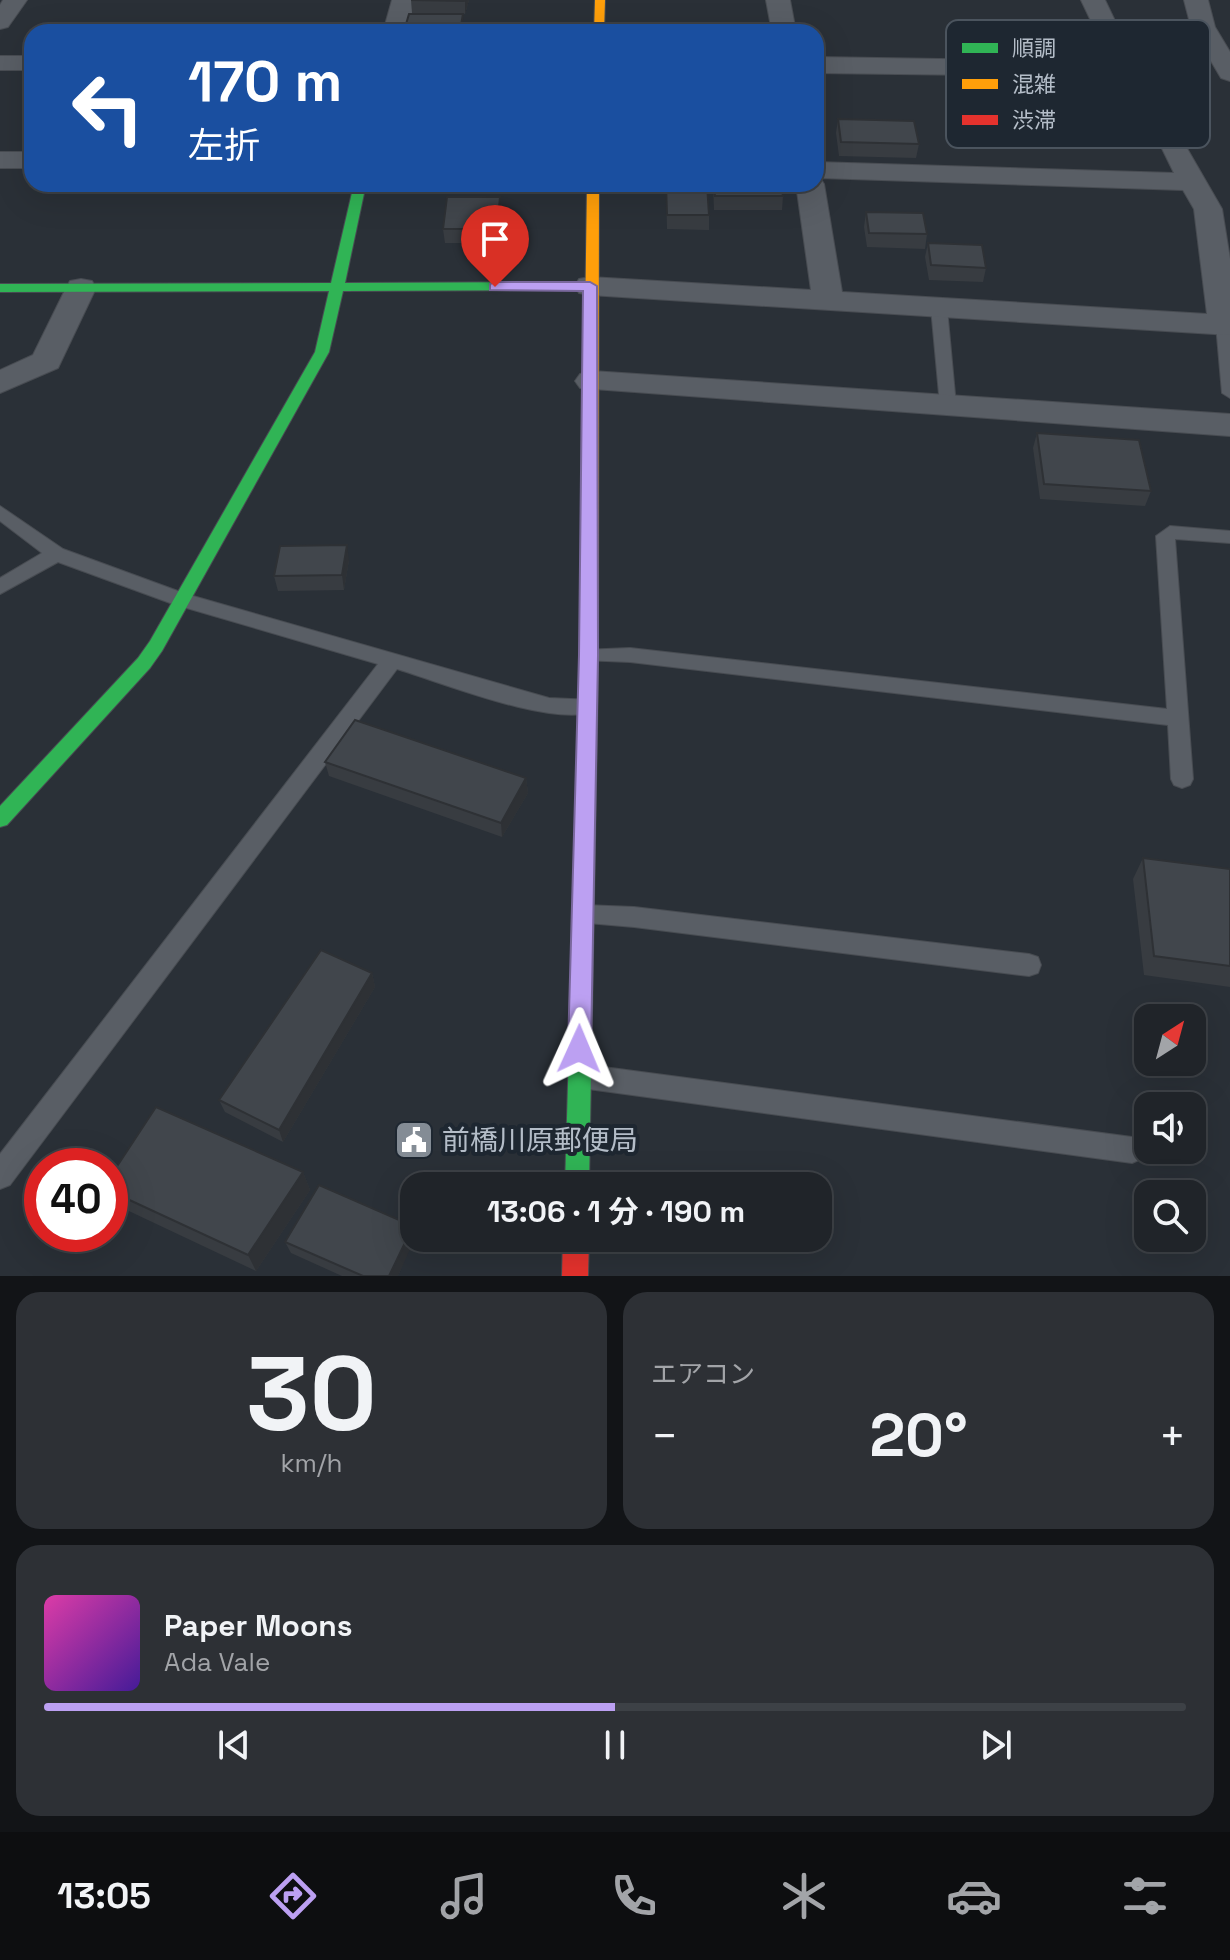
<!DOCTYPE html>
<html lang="ja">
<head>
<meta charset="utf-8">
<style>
  :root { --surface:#202429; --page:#2d3035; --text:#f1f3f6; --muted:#a2a4a8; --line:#3d4146; --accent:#bca0f2 }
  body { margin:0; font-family:"Space Grotesk","Noto Sans JP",sans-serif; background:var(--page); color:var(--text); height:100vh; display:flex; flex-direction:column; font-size:30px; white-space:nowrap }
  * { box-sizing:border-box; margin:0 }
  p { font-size:26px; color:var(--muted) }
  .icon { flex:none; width:44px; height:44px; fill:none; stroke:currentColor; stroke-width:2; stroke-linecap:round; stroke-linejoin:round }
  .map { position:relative; height:1276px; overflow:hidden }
  .panel { display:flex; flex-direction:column; gap:16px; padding:16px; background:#121417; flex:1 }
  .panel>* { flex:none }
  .banner { position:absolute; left:24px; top:24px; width:800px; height:168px; border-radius:24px; box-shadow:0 8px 32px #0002,0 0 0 2px var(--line); background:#1a4fa0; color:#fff; overflow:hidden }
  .needle { width:52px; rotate:36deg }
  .fabs { position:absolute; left:1134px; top:1004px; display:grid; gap:16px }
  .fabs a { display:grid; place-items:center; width:72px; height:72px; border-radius:16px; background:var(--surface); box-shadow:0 8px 32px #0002,0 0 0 2px var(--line); font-size:40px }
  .speed { position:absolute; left:24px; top:1148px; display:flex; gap:16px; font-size:40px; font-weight:700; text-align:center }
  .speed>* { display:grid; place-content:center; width:104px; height:104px; border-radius:50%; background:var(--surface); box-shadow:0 8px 32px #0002,0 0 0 2px var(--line); line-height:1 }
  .speed .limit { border:12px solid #d22; background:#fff; color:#111 }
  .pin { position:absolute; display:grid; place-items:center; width:68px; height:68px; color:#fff; margin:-82px -34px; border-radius:50% 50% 50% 0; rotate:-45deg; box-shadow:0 0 8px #0007 }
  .pin .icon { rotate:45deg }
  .me { position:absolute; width:88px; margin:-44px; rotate:1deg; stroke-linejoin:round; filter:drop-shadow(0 0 6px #0008) }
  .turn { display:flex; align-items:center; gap:28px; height:168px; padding:0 32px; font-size:36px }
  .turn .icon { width:104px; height:104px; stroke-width:2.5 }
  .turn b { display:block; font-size:56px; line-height:68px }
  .big { font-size:60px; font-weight:700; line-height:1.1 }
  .panel .tile { flex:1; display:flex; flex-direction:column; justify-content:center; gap:12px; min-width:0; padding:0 28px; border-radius:24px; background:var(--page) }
  .panel .dial { align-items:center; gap:0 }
  .dial b { font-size:104px; line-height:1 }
  .song { display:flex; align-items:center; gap:24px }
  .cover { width:96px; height:96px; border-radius:12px; background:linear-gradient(135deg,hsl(320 70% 55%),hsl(260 70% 35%)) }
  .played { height:8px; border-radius:4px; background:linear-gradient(90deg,var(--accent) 50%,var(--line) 50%) }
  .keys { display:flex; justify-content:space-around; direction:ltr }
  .heat { display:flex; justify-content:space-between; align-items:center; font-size:44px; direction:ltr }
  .panel .tiles { flex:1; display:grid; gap:16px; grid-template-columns:1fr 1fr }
  .tile:last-child { grid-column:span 2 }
  .trip { position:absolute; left:400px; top:1172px; width:432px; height:80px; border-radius:24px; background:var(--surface); box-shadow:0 8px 32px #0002,0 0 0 2px var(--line); font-weight:700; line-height:80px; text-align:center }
  .tabs { display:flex; height:128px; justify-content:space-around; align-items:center; background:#0d0e10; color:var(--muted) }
  .tabs .icon { width:56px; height:56px }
  .tabs .active { color:var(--accent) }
  .tabs b { font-size:36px; color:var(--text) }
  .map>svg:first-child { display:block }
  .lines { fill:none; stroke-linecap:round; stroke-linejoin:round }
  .lane-casing { stroke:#484c52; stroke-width:2 }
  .street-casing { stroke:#484c52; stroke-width:2 }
  .fast-casing { stroke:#484c52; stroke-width:2 }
  .slow-casing { stroke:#484c52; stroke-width:2 }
  .jam-casing { stroke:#484c52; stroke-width:2 }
  .lane { fill:#595e65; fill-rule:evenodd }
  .street { fill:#595e65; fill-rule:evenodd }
  .fast { fill:#30b455; fill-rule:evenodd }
  .slow { fill:#ff9f0a; fill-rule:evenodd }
  .jam { fill:#e5322d; fill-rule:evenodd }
  .wall { fill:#383c41 }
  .shaded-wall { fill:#2e3135 }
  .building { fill:#41464c; stroke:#2e3135; stroke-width:2 }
  .route { fill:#bca0f2; stroke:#7a689d; stroke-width:2 }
  .labels { text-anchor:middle; stroke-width:8; stroke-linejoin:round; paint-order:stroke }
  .near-poi-label { font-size:28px; fill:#b4bdc8; stroke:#1e2731; text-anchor:start }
  .key { fill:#1e2731; stroke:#4b545e; stroke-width:2 }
  .key-label { font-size:22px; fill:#b4bdc8 }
</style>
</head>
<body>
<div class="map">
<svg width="1230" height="1276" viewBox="0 0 1230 1276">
  <rect width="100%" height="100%" fill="#2a3037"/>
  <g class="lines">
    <g class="lane-casing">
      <path id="lane" d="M939 303 947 308 956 405 948 410 940 405 931 308Z
        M1224 320 1230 322V398L1222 393 1216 325Z
        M0 506 63 549 186 594 549 698 593 700 596 706 593 712C549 726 443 683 397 669L10 1185 0 1189V1154L378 664 173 604 58 562 0 594V578L42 553 0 521Z
        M1170 526 1230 531V543L1175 539 1193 779 1190 785 1182 788 1174 785 1171 779 1168 725 630 662 582 660 579 655 582 650 630 648 1167 709 1156 536Z
        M584 905 634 907 1029 954 1038 957 1041 965 1038 973 1029 976 634 927 576 922 572 915 576 908Z
        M581 1064 1132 1137 1141 1141 1145 1150 1141 1159 1132 1163 581 1088 572 1085 568 1076 572 1067Z"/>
    </g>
    <g class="street-casing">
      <path id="street" d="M3 0H27L8 27 0 29V5Z
        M392 0H416L407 32H383Z
        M766 0H790L796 32H772Z
        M1081 0H1105L1116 23 1149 70 1181 138 1222 209 1230 259V335L590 295 579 293 575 286 579 279 590 277 811 290 796 184H816V162L1174 173 1127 77 816 73V57L1118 62 1092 23ZM820 178 1183 190 1194 209 1207 314 842 292 824 184Z
        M1184 0H1208L1215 27 1230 52V81L1221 78 1191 27Z
        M0 56H32V70H0Z
        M0 152H32V168H0Z
        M81 279 92 281 96 288 58 368 0 393V370L33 355 66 288 70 281Z
        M592 371 1230 414V436L580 388 575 381 580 374Z"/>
    </g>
    <g class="fast-casing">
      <path id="fast" d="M354 184H366L345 283 590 282 597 286 590 290 343 291 329 352 162 651 150 668 7 825 0 827V806L138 658 150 641 315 352 329 291 0 292V284L331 283Z
        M589 666 596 668 598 673 589 1186H565L580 673 582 668Z"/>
    </g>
    <g class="slow-casing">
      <path id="slow" d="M595 0H605L604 32H594Z
        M587 184H599L598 673 596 678H582L580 673Z"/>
    </g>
    <g class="jam-casing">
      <path id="jam" d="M563 1238H589L588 1276H562Z"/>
    </g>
    <use href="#lane" class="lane"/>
    <use href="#street" class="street"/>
    <use href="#fast" class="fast"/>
    <use href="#slow" class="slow"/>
    <use href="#jam" class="jam"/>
  </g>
  <path class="wall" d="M411 0H469L465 14 412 13Z
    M464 27 463 32H404V31Z
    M838 119 919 144 916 158 839 156 836 133Z
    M666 184 709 215V230L667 229Z
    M713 184H781L783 196 782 210H714Z
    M501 211 498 243H445L443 229Z
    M866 212 927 234 925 249 867 247 864 227Z
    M928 243 986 268 983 282 929 280 925 257Z
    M1037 433 1151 491 1145 506 1040 499 1033 448Z
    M349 560 344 590 278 591 274 576Z
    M325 762 526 778 528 793 502 837 329 776Z
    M1143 858 1230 869V987L1144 975 1133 879Z
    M372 973 375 987 283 1142 225 1112 219 1100Z
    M303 1172 310 1190 256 1271 114 1204 110 1198V1177Z
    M413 1226 414 1238 398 1276H342L291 1253 285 1242Z"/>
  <path class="shaded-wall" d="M465 0H469L465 14Z
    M463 14 464 27 463 32H460Z
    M500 197 501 211 498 243 497 229Z
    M347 545 349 560 344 590 342 575Z
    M526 778 528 793 502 837 501 823Z
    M372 973 375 987 283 1142 279 1130Z
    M303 1172 310 1190 256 1271 248 1255Z
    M413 1226 414 1238H415L398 1276H389Z"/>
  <path class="building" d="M411 0H465L464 1Z
    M409 14H463L460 31H404Z
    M293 31H333L332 32H293Z
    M838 119 914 121 919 144 841 142Z
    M666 184H707L709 215H667Z
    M714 184H781L783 196H715Z
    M447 197H500L497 229H443Z
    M866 212 923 213 927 234 869 233Z
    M928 243 982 245 986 268 931 265Z
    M1037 433 1139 440 1151 491 1044 484Z
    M347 545 342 575 274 576 280 546Z
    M355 720 526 778 501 823 325 762Z
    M1143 858 1230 869V966L1154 956Z
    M321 950 372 973 279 1130 219 1100Z
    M156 1107 303 1172 248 1255 110 1191V1177Z
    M319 1185 413 1226 389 1276H363L285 1242Z"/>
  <path class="route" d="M495 282H590L597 286 598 655 591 1049 587 1057 579 1060 571 1057 568 1049 579 655 583 291 490 290V284Z"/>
  <defs>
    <g id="civic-square" transform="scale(2)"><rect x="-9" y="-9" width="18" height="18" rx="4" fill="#848c95" stroke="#1e2731"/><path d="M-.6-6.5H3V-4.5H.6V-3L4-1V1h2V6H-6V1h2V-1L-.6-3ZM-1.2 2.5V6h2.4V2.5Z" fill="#fff"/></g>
  </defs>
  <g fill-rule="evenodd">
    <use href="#civic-square" x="414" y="1140"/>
  </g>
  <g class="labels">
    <g class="near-poi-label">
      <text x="442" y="1150">前橋川原郵便局</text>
    </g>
  </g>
  <rect x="946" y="20" width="264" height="128" rx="12" class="key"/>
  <rect x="962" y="43" width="36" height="10" fill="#30b455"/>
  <rect x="962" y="79" width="36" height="10" fill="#ff9f0a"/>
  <rect x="962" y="115" width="36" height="10" fill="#e5322d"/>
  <g class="key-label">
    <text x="1012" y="56">順調</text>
    <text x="1012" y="92">混雑</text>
    <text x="1012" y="128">渋滞</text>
  </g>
</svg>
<div class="fabs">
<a><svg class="needle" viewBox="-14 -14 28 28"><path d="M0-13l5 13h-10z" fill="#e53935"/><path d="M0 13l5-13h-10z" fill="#a2a4a8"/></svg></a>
<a><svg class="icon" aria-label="sound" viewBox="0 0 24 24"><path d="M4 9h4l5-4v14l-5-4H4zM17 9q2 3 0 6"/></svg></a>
<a><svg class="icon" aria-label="search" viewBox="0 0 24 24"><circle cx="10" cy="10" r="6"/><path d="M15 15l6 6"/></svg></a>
</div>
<div class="speed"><div class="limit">40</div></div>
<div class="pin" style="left:495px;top:287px;background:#d93025"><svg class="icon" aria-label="arrive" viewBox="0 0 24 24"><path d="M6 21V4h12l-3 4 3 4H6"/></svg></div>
<svg class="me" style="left:579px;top:1049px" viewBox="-20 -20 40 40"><path d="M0-17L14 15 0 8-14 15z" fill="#bca0f2" stroke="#fff" stroke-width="4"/></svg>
<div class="trip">13:06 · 1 分 · 190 m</div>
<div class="banner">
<div class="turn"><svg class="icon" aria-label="left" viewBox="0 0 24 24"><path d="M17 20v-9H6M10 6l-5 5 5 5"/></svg><div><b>170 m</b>左折</div></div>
</div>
</div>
<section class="panel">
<div class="tiles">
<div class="tile dial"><b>30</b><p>km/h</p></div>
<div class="tile"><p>エアコン</p>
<div class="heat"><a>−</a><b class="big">20°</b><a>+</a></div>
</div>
<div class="tile">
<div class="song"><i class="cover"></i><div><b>Paper Moons</b><p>Ada Vale</p></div></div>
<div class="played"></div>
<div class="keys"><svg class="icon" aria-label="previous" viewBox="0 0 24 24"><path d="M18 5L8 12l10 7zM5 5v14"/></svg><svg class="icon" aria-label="pause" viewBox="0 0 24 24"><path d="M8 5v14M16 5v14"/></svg><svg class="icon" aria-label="next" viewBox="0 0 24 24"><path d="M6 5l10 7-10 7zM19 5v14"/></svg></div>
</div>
</div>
</section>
<nav class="tabs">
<b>13:05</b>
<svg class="icon active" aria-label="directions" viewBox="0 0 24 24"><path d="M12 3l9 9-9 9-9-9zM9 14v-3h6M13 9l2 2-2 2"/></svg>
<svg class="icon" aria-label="music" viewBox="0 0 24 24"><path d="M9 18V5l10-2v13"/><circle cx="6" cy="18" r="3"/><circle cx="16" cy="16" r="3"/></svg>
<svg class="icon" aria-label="phone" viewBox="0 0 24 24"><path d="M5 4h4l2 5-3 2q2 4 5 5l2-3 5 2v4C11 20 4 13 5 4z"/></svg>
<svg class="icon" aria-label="climate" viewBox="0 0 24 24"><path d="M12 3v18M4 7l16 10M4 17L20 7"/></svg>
<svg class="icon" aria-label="car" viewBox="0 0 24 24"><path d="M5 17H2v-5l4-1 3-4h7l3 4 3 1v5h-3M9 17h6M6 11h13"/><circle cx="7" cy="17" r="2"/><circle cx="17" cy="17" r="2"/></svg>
<svg class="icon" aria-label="filters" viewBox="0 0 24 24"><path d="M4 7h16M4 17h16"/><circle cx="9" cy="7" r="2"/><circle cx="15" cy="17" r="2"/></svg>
</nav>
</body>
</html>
